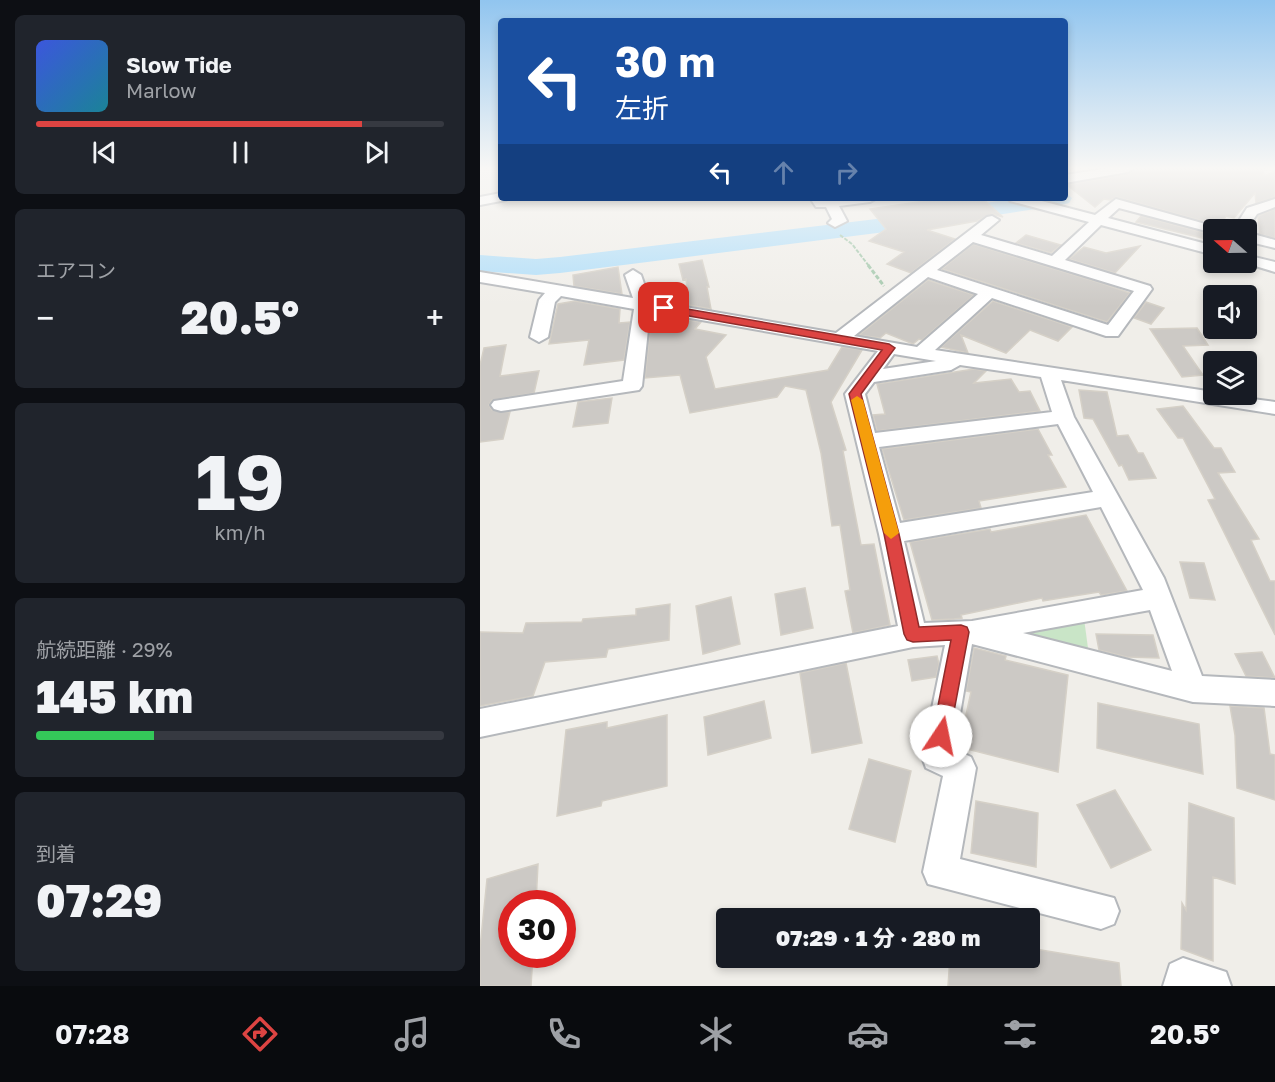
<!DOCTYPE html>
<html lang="ja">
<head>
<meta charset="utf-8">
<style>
  :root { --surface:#171b24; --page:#20242c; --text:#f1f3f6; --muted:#9ea1a6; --line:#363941; --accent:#dd4442 }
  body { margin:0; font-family:"Golos Text","Noto Sans JP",sans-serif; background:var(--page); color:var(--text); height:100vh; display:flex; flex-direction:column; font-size:22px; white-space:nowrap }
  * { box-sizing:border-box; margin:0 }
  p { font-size:20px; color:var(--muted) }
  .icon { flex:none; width:33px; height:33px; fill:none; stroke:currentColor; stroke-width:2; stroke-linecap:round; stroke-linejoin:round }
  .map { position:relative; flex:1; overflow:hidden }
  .drawer { display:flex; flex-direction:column; gap:15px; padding:15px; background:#0d0f14; width:480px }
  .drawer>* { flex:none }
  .hud { position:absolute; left:18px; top:18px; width:570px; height:183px; border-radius:6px; box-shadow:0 3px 9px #0003; background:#1a4fa0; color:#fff; overflow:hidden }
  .needle { width:39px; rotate:290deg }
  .tools { position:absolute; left:723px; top:219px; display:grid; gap:12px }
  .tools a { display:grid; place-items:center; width:54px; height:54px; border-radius:6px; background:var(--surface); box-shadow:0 3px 9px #0003; font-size:30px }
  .speed { position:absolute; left:18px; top:890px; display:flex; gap:12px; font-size:30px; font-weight:700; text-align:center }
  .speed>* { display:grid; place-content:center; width:78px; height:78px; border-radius:50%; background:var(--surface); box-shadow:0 3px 9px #0003; line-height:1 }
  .speed .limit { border:9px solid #d22; background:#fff; color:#111 }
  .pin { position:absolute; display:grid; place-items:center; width:51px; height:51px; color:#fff; margin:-26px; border-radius:12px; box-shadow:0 3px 9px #0006 }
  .me { position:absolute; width:66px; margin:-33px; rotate:11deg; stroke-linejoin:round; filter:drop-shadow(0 0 4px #0008) }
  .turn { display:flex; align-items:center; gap:21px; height:126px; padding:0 18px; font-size:27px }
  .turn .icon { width:78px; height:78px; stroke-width:2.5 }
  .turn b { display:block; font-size:42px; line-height:51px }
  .lanes { display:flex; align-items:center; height:57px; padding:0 18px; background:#0003; justify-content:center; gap:30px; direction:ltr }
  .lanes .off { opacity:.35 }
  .big { font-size:45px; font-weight:800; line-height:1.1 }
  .drawer .tile { flex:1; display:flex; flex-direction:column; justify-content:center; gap:9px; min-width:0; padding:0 21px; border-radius:9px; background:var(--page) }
  .drawer .dial { align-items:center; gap:0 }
  .dial b { font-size:78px; line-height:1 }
  .song { display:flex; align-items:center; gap:18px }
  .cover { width:72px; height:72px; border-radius:9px; background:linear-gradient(135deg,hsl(230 70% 55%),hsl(190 70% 35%)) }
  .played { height:6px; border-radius:3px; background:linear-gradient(90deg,var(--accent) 80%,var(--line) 80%) }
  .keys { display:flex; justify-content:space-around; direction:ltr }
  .heat { display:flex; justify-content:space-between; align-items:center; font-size:33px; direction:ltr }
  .charge { height:9px; border-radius:4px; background:linear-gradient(90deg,#34c759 29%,var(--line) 0) }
  .trip { position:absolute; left:236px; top:908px; width:324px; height:60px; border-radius:6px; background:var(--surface); box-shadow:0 3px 9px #0003; font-weight:800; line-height:60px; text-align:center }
  .dock { display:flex; height:96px; justify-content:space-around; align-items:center; background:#090b0e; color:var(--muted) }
  .dock .icon { width:42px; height:42px }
  .dock .selected { color:var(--accent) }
  .dock b { font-size:27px; color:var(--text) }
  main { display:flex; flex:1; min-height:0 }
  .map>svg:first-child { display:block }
  .green { fill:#c9e5c7 }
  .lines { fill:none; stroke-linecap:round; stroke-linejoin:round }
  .river { fill:#b0def9; fill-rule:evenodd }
  .building { fill:#ccc9c5; stroke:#d5d0c7; stroke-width:1.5 }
  .minor-casing { stroke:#b5b8bc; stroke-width:4 }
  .path-far1 { stroke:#a0c6a9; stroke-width:2; stroke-dasharray:4 1.5; stroke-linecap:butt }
  .path { stroke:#a0c6a9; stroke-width:3; stroke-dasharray:4.5 2; stroke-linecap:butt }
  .minor { fill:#fff; fill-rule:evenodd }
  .route { fill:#dd4442; stroke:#902c2b; stroke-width:1.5 }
  .slow { fill:#f59e0b }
</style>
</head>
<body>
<main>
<section class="drawer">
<div class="tile">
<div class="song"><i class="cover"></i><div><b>Slow Tide</b><p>Marlow</p></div></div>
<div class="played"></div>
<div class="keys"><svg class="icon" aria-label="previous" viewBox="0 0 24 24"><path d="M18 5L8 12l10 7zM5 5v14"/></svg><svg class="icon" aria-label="pause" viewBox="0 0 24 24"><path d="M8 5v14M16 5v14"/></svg><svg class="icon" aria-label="next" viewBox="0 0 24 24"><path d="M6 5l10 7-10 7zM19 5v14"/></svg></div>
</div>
<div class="tile"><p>エアコン</p>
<div class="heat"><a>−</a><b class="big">20.5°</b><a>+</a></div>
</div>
<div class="tile dial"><b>19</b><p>km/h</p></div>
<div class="tile"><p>航続距離 · 29%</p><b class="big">145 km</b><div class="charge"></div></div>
<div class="tile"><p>到着</p><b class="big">07:29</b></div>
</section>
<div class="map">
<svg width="795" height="986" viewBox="0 0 795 986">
  <rect width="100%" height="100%" fill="#f0eee9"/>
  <path class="green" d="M603 611 610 663 491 632Z"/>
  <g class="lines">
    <path class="river" d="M585 192 592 198 589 203 581 205 413 231 80 273 56 275 0 271V255L56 259 80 257 413 217 538 198H585Z"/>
  </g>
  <path class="building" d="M658 168H783L784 176 795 171V197L776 203 775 193 754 218 746 216 740 226 637 197 630 200 624 199 615 207 587 185 648 174Z
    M465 198H502L523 217 512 214 497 221 447 230 475 239 431 273 407 264 424 252 389 241 406 229 390 209Z
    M795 209V238L780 234 778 216Z
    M661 216 733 235 730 240 656 222Z
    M546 235 581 245 571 253 536 243Z
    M493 244 624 284 650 293 627 322 462 269Z
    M660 246 635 273 589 259 604 247 626 253Z
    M222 260 229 287H227L231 309 209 305 206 279 203 280 199 264Z
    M138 267 142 294 94 286 93 275Z
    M448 280 494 295 442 340 439 339 433 344 406 333 400 338 379 335Z
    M95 301 140 309 139 323 150 322 144 360 104 365 109 340 69 344 78 304Z
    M513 301 592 327 578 341 550 330 526 353 481 335 488 353 461 347Z
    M666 302 684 308 671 324 654 318Z
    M189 317 221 322 215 329 246 335 226 357 235 389 348 370 362 347 382 350 351 402 366 450 363 451 381 545 394 544 410 625 373 633 365 591 370 590 360 525 352 526 341 453 326 390 305 386 297 397 210 413 200 375 165 378 171 319Z
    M717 328 728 345 703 346 723 375 702 377 670 329Z
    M26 345 20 376 59 371 54 393 12 400 9 405 12 410 30 412 23 439 0 442V365L4 348Z
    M494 369 506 371 494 383 531 379 539 392 550 391 560 411 397 431 393 415 405 414 397 384Z
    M599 390 627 392 637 436 648 435 658 453H663L676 478 649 480 642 465 639 466 613 419 604 418Z
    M132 398 128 423 93 427 98 402Z
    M703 406 734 448H741L755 472 738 473 779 539 771 540 790 581H795V635L728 500 735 499 703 438H698L677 409Z
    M558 429 572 455H568L586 487 499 501 501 508 424 520 402 449Z
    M606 515 647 591 621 595 619 592 563 601 562 598 481 615 482 618 474 619 452 620 430 542 510 529 511 532Z
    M700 562 724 563 735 600 710 598Z
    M325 588 333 628 301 635 295 594Z
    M251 597 260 644 223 654 216 606Z
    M190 604 189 640 128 649 126 657 65 662 53 696 0 706V632L43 633 46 623 102 622 103 619 156 615V609Z
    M616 634 673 635 679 658 647 657 619 650Z
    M494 648 526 656 525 660 588 675 578 772 479 747 491 692 486 691Z
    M782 652 795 678 766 676 755 654Z
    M457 656 459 664 456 677 432 681 428 660Z
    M366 663 382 743 332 753 320 673Z
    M284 701 291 738 228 755 224 717Z
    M618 703 719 724 723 774 617 748Z
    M750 706 784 708 790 754 795 755V800L757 788 755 735Z
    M187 715V786L122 801 121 806 77 816 86 730 127 722V728Z
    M389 759 431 771 415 842 369 829Z
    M635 790 671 850 631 868 597 805Z
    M496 801 558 813 556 867 491 853Z
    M709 803 754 818 755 884 733 877V961L701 949 702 903 706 910Z
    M58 864 56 903H32V954H53L51 986H0V948L7 879Z
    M549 948 639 963 641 986H468L470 957H549Z"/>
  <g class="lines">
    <g class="minor-casing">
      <path id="minor" d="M629 168H654L648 172 585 183V175Z
        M21 193V198H27L26 200 0 205V197Z
        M330 198H397L390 202 359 206 367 221 355 227 348 223 352 219 346 207H336Z
        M528 198H550L615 215 636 199 747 230H734V233L639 208 628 218 734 246V255L621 225 585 260 670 286 672 289 638 336H626L512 298 455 350 734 392V394L795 402V414L581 380 594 417 684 578 722 676 795 680V706L713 702 492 644 474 749 491 757 496 768 480 859 634 898 639 911 634 924 621 929 448 884 443 872 463 776 446 768 442 757 465 645 433 647 0 737V709L418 626 399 534 365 394 398 351 170 311 162 386 159 390 21 411 14 409 11 405 14 401 143 381 154 309 81 296 75 302 68 337 59 342 50 337 59 300 65 293 0 282V272L153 298 145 275 153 270 161 275 170 301 356 333 507 217 512 216 519 220 501 235 572 256 609 222 530 201ZM493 242 654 291 628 325 457 270ZM448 277 498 294 437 347 374 336ZM414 354 456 361 403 369ZM480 365 561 377 572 412 395 433 385 394 394 382 471 370ZM578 424 613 492 420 523 399 447ZM621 507 663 590 492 621 444 623 424 541ZM670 610 692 671 543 633Z
        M795 199V207L777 214 766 231 753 230 767 208Z
        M766 232 795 240V248L766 241Z
        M766 255 795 262V272L762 262H766Z
        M703 958 746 972 751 986H683L690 964Z"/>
    </g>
    <path class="path-far1" d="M360 235 372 244 389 266"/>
    <path class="path" d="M388 265 404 286"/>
    <use href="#minor" class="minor"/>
  </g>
  <linearGradient id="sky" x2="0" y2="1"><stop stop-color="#91c5ef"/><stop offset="0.55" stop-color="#f8f7f5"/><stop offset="1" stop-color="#f8f7f5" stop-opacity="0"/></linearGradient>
  <rect width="795" height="306" fill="url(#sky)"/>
  <path class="route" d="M184 305 409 344 415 348 381 394 419 534 439 627 481 625 487 627 489 632 468 743 461 745 455 743 452 736 471 640 433 642 427 640 424 634 404 534 369 394 402 350 181 311 179 308Z"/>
  <path class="slow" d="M377 396 383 400 419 533 411 539 404 533 371 400Z"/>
</svg>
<div class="tools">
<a><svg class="needle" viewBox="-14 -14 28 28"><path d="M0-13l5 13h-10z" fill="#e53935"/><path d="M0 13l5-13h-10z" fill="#9ea1a6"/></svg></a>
<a><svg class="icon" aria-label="sound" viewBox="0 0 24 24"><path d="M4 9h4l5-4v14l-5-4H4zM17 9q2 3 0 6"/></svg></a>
<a><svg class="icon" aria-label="layers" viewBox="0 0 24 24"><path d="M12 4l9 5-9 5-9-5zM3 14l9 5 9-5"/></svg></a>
</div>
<div class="speed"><div class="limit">30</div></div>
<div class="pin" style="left:184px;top:308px;background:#d93025"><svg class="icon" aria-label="arrive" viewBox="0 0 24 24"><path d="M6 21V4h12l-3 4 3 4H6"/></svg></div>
<svg class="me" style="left:461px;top:736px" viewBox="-20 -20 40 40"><circle r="19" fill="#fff"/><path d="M0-13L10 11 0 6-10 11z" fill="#dd4442"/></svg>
<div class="trip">07:29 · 1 分 · 280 m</div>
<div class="hud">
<div class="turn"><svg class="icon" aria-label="left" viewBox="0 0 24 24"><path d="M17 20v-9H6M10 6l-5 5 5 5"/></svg><div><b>30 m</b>左折</div></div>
<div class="lanes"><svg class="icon" aria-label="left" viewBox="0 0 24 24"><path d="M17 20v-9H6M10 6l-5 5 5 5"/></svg><svg class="icon off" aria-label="ahead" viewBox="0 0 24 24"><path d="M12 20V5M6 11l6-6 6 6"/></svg><svg class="icon off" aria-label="right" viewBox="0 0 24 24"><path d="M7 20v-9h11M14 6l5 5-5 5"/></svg></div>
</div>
</div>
</main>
<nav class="dock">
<b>07:28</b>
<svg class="icon selected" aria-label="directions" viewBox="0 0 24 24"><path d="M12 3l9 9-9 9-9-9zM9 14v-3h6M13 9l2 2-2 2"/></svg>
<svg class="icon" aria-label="music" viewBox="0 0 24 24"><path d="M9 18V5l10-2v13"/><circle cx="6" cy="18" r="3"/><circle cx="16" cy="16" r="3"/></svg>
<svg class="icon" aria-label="phone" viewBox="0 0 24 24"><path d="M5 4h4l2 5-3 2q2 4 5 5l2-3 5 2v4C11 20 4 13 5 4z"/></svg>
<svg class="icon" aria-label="climate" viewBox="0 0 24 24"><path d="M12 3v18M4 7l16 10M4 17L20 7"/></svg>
<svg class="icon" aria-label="car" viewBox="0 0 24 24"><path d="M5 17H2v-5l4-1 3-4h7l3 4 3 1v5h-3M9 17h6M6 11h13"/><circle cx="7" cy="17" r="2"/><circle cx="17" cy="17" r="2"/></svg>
<svg class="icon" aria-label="filters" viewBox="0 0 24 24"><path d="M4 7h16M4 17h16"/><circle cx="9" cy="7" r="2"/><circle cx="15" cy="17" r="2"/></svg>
<b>20.5°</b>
</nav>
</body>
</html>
